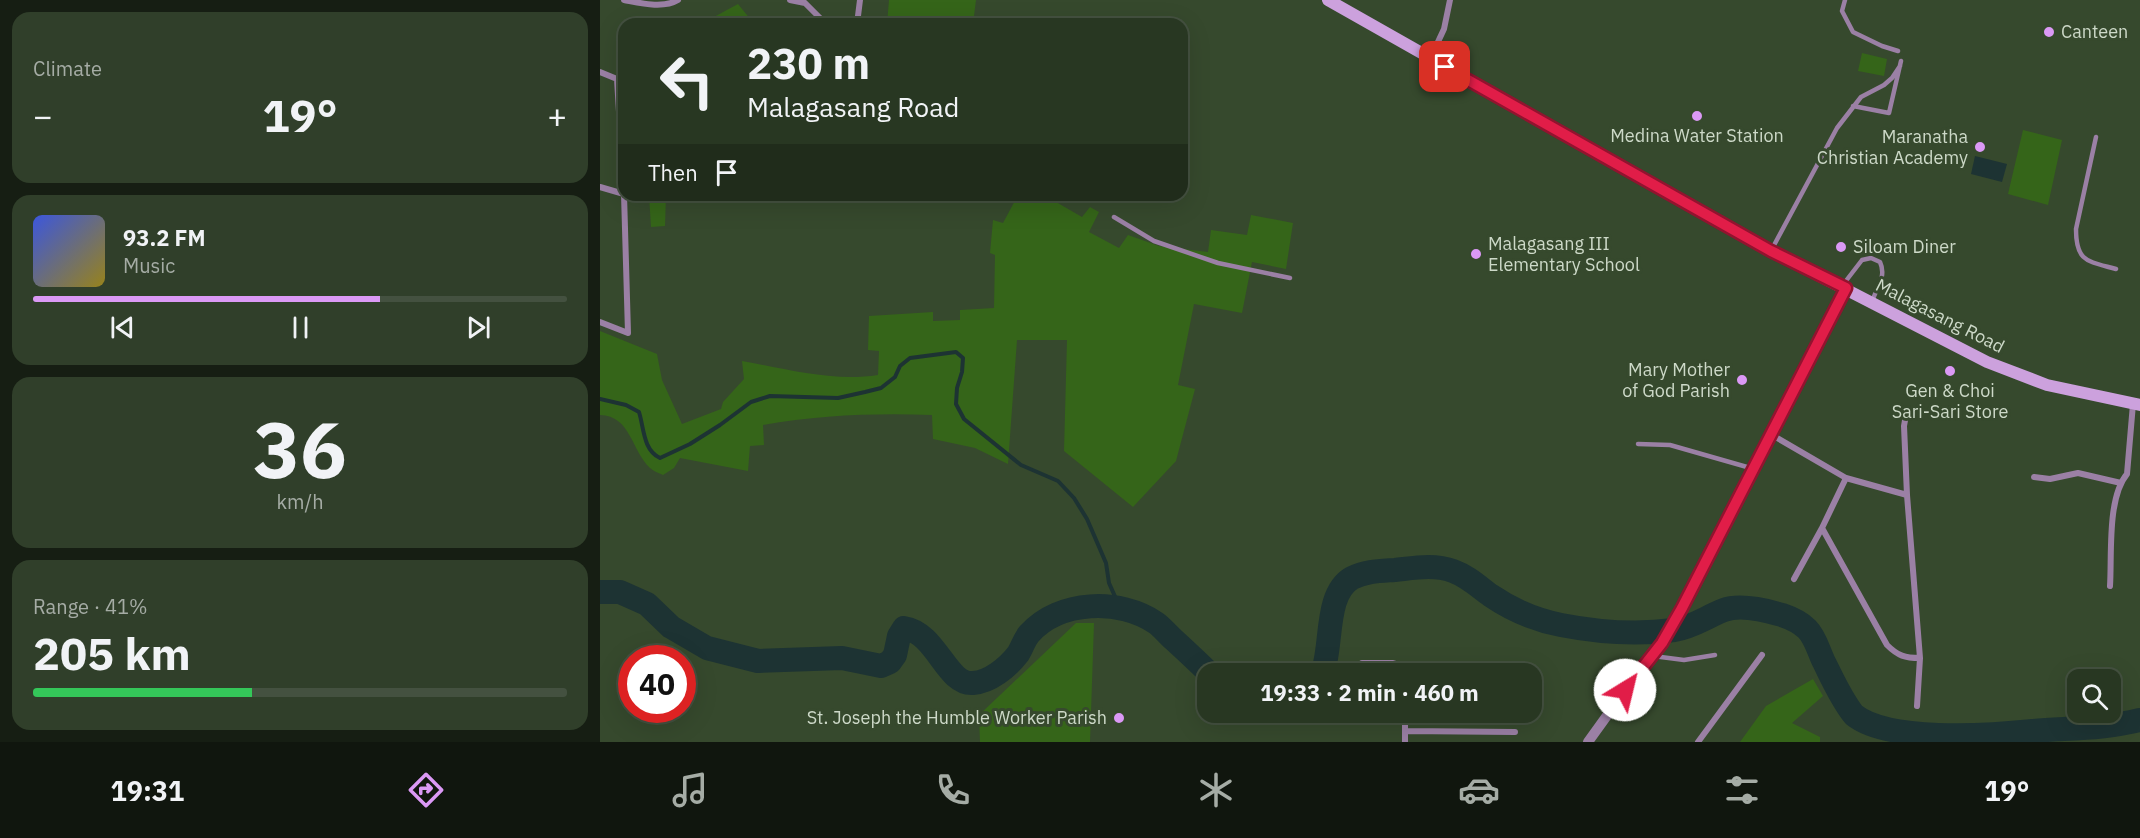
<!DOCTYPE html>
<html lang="en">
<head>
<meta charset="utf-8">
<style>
  :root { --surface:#283722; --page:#303f2a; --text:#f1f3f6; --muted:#a5aca5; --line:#445140; --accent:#db99f5 }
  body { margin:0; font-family:"IBM Plex Sans",sans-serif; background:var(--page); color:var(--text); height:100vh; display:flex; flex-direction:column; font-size:22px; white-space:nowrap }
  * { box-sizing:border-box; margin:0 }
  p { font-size:20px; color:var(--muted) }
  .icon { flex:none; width:33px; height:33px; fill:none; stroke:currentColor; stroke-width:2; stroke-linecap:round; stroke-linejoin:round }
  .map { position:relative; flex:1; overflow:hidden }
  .side { display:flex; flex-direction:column; gap:12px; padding:12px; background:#161e13; width:600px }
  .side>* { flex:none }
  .top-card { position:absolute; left:18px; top:18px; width:570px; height:183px; border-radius:18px; box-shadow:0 6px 24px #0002,0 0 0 2px var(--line); background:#283722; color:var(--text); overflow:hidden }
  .fabs { position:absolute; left:1467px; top:669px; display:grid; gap:12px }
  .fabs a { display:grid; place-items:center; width:54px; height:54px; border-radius:12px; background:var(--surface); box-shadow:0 6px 24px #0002,0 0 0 2px var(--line); font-size:30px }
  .speed { position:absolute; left:18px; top:645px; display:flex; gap:12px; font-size:30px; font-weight:700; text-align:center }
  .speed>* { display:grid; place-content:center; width:78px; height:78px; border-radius:50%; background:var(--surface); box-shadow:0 6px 24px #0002,0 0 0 2px var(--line); line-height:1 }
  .speed .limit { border:9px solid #d22; background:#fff; color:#111 }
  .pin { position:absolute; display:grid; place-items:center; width:51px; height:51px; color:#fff; margin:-26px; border-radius:12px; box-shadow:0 3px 9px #0006 }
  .me { position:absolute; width:66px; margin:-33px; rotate:36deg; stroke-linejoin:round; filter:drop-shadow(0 0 4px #0008) }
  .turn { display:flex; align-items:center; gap:21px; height:126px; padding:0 30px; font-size:27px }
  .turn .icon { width:78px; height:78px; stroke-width:2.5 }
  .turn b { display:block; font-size:42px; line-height:51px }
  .then { display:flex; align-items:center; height:57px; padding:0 30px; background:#0003; gap:12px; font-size:22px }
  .big { font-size:45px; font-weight:700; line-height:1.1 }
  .side .tile { flex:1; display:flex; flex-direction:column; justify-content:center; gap:9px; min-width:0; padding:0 21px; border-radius:18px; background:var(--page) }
  .side .dial { align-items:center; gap:0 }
  .dial b { font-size:78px; line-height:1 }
  .song { display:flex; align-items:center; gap:18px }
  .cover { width:72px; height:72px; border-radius:9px; background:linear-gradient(135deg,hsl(230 70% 55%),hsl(50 70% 35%)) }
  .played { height:6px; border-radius:3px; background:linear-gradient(90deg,var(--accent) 65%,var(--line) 65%) }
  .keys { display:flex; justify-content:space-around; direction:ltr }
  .heat { display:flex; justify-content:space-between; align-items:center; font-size:33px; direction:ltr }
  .charge { height:9px; border-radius:4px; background:linear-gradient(90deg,#34c759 41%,var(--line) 0) }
  .trip { position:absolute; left:597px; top:663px; width:345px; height:60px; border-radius:18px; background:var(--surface); box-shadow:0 6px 24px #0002,0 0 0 2px var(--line); font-weight:700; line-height:60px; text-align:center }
  .tabs { display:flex; height:96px; justify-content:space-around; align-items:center; background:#10160e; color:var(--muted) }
  .tabs .icon { width:42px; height:42px }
  .tabs .current { color:var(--accent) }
  .tabs b { font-size:27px; color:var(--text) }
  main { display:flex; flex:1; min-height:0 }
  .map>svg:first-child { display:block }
  .green { fill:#356519 }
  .water { fill:#1d3333 }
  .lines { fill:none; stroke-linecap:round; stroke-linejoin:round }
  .stream { stroke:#1d3333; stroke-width:4 }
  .river { stroke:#1d3333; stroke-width:24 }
  .service { stroke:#9b80a5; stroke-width:4.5 }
  .minor { stroke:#9b80a5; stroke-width:6 }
  .tertiary { stroke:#9b80a5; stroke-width:10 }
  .secondary { stroke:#cca1dd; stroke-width:12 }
  .route-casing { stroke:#92132f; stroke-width:15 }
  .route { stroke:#e11d48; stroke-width:10 }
  .poi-dot { fill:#db99f5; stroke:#36492d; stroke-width:2 }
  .labels { text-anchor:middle; stroke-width:6; stroke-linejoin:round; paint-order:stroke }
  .poi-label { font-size:18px; fill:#cdd9c8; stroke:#36492d; text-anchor:start }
  .street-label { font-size:18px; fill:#cdd9c8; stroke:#36492d }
</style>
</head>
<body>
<main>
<section class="side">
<div class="tile"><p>Climate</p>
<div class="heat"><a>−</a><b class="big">19°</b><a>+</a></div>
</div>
<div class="tile">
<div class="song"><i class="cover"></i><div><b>93.2 FM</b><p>Music</p></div></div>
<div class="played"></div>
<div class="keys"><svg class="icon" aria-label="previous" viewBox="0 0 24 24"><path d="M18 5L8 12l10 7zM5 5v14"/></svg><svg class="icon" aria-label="pause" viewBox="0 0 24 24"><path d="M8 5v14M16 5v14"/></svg><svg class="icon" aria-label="next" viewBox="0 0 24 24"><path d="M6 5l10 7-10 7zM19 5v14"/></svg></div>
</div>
<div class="tile dial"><b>36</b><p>km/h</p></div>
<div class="tile"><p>Range · 41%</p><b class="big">205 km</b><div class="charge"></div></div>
</section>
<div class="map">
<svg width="1540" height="742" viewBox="0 0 1540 742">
  <rect width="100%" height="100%" fill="#36492d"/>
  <path class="green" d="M289 0H376L373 24H287Z
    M138 4 151 20 181 24H101Z
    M1262 53 1287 59 1284 76 1258 71Z
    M1423 130 1462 140 1448 205 1408 194Z
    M49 195H66L65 226 51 227Z
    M134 195H166L165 202 133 203Z
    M418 195H444L482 217 490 207 499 212 489 232 519 248 528 235 559 246 608 252 611 230 647 235 651 215 693 223 686 269 652 262 642 313 594 304 578 385 595 389 576 461 533 507 464 451 467 340H417L408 464 375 448 333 439 332 415C275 413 219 415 163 425L164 445 150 446 148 471 80 458 74 468 63 475C59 473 53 471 50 468 31 450 31 416 0 415V331L57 354 62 380 82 424 121 409 123 402 144 379 142 361C187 369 232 382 278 375L279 351 268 350 269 316 333 312V321L360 320V310L394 308 395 255 390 253 393 220 403 223Z
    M476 623H494L490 742H380L379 715Z
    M1213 679 1223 696 1192 723 1220 737V742H1140L1166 706Z"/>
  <path class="water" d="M1375 156 1407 164 1402 182 1371 174Z"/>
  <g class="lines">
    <path class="stream" d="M0 399 26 405 39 412C44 428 43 450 60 458L90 444 120 425 151 402 170 396 238 398 265 392 281 388 295 377 300 366 310 358 356 352 363 358 362 372 357 388 356 404 364 419 421 465 458 481 474 498 487 519 506 563 509 583 521 610"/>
    <path class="river" d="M0 592H20L47 604 71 627 107 648 158 661 242 658 281 666 290 662 295 655 299 636 304 628C337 633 346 685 373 683 390 682 408 667 418 654 422 648 424 640 429 634 459 600 520 598 556 623 562 627 567 634 573 639 585 650 598 662 610 674
      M722 674C733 647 724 594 752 578 766 571 780 571 795 570 814 568 834 564 853 571 867 576 878 586 890 595 912 610 935 620 961 625 997 632 1038 635 1074 630 1093 627 1106 617 1124 610 1140 604 1165 610 1182 615 1191 618 1200 622 1207 629 1215 637 1218 649 1223 660 1232 678 1241 699 1254 715 1288 742 1385 736 1433 731 1469 728 1504 729 1540 720"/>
    <path class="service" d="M1245 0 1242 11 1253 32 1282 46 1298 51
      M1253 106 1289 113 1301 61
      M1496 137 1476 229C1476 262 1487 261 1516 269
      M514 217 554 241 618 263 690 278
      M1172 249 1237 128 1261 97 1284 85 1292 78 1300 66
      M1242 286 1262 260 1271 258 1280 262C1287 277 1276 288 1272 302
      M1038 444 1070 445 1154 469
      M1053 656 1084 660 1115 655"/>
    <path class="minor" d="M24 0C40 3 63 9 78 0
      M190 0 205 3 226 24
      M257 24 260 0
      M830 59 844 29 850 0
      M0 72 17 79 24 194 28 333 0 322
      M0 187 24 194
      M1307 409 1304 426 1307 495 1320 658 1317 706
      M1172 435 1246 478 1222 528 1287 645C1298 656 1305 658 1320 658
      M1434 477 1450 479 1478 473 1521 483
      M1246 478 1307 495
      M1194 579 1222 528
      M1510 586C1512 555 1507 498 1527 474L1533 404
      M762 663H793L803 666 805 674
      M805 673 934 672
      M805 713V742
      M753 714 805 715
      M805 731 915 732
      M1098 742 1162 655"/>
    <path class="tertiary" d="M988 742 1050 656 1062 643 1172 435 1246 288"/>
    <path class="secondary" d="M728 0 1171 251 1387 362 1447 385 1540 405"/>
  </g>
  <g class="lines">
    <g class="route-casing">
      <path id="route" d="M845 67 1171 251 1246 288 1082 608 1062 643 1025 690"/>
    </g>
    <use href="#route" class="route"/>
  </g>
  <g class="poi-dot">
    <circle cx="1449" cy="32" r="6"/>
    <circle cx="1097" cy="116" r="6"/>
    <circle cx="1380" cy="147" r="6"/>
    <circle cx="1241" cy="247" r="6"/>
    <circle cx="876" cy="254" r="6"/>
    <circle cx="1350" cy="371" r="6"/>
    <circle cx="1142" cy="380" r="6"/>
    <circle cx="519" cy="718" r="6"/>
  </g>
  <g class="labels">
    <g class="poi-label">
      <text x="1461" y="38">Canteen</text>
      <text x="1097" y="142" text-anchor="middle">Medina Water Station</text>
      <text x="1368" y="143" text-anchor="end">Maranatha<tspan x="1368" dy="21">Christian Academy</tspan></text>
      <text x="888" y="250">Malagasang III<tspan x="888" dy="21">Elementary School</tspan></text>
      <text x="1253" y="253">Siloam Diner</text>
      <text x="1130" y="376" text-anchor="end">Mary Mother<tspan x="1130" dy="21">of God Parish</tspan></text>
      <text x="1350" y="397" text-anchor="middle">Gen &amp; Choi<tspan x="1350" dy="21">Sari-Sari Store</tspan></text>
      <text x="507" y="724" text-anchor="end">St. Joseph the Humble Worker Parish</text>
    </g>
    <g class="street-label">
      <text transform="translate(1340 316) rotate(27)" y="6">Malagasang Road</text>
    </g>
  </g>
</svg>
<div class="fabs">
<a><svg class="icon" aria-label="search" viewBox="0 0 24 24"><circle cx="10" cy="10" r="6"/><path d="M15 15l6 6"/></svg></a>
</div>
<div class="speed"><div class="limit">40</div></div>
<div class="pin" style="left:845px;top:67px;background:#d93025"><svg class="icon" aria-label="arrive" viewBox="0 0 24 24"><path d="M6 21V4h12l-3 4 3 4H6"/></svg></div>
<svg class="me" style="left:1025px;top:690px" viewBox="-20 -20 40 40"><circle r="19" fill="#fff"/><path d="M0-13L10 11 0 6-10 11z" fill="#e11d48"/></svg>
<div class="trip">19:33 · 2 min · 460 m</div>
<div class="top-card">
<div class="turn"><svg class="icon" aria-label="left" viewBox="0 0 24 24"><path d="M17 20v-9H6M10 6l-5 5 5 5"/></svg><div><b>230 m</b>Malagasang Road</div></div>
<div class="then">Then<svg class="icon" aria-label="arrive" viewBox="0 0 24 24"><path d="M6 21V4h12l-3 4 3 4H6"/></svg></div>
</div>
</div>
</main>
<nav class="tabs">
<b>19:31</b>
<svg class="icon current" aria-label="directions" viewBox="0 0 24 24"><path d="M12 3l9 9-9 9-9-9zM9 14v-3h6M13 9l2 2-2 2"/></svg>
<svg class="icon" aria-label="music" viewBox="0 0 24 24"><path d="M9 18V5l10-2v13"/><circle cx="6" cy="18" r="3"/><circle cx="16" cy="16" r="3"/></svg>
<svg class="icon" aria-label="phone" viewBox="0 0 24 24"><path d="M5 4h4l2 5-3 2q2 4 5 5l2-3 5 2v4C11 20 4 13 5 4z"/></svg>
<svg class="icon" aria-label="climate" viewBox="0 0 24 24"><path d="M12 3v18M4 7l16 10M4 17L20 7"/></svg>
<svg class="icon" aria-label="car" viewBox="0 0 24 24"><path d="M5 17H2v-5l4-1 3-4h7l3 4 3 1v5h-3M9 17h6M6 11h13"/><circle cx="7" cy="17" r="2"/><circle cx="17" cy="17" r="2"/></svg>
<svg class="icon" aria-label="filters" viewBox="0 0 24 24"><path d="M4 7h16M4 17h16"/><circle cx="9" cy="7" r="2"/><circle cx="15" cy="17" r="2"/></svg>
<b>19°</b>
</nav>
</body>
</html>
